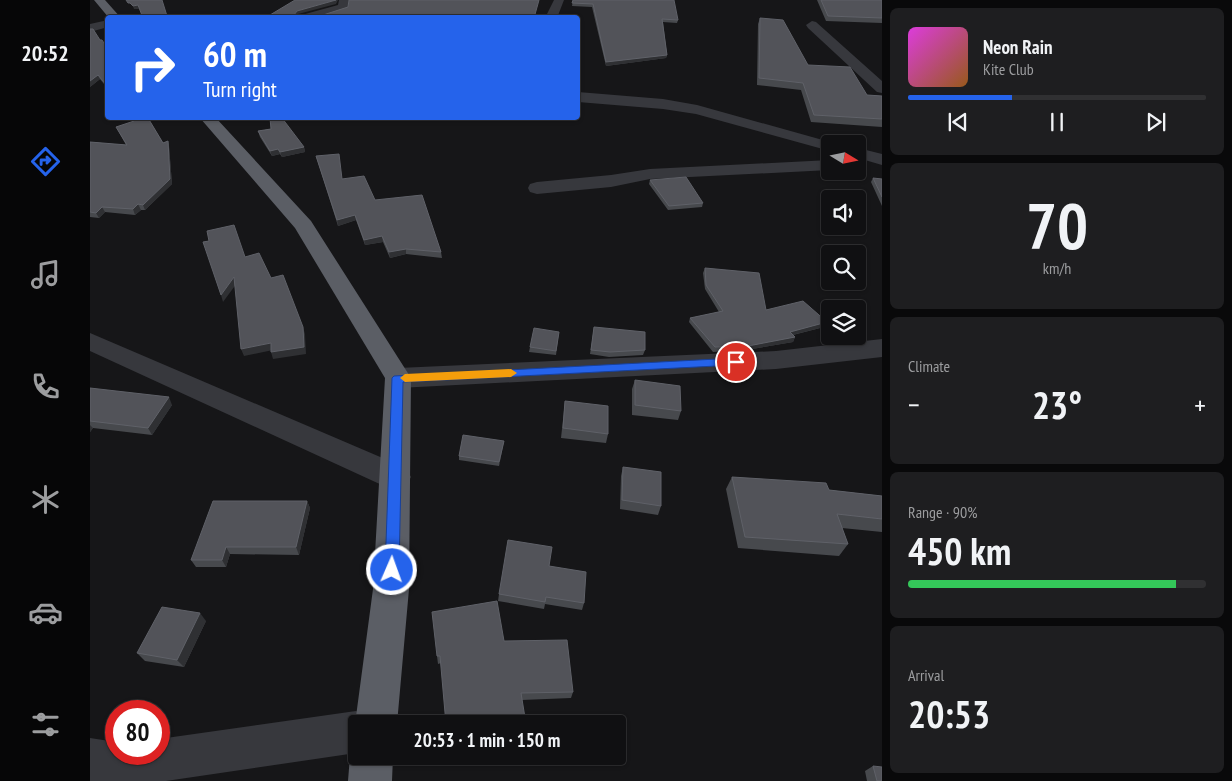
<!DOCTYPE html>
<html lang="en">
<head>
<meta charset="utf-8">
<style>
  :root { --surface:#101012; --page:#1e1e20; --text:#f1f3f6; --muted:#9c9d9f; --line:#303032; --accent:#2563eb }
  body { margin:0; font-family:"PT Sans Narrow",sans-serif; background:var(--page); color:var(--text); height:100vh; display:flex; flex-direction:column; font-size:19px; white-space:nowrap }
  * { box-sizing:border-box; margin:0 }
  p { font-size:16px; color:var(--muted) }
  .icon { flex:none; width:28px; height:28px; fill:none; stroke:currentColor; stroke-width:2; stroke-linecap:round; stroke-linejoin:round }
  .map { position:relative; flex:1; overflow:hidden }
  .details { display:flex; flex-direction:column; gap:8px; padding:8px; background:#09090a; width:350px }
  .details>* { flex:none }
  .banner { position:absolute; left:15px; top:15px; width:475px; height:105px; border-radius:5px; box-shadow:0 1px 4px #0004,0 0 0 1px var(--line); background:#2563eb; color:#fff; overflow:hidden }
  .needle { width:32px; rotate:100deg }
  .fabs { position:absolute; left:731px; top:135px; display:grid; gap:10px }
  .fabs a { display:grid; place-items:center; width:45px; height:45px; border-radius:5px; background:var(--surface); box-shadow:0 1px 4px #0004,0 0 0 1px var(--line); font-size:25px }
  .speed { position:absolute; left:15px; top:700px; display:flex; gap:10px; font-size:25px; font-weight:700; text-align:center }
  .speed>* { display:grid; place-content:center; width:65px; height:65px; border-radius:50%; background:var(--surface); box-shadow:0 1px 4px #0004,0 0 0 1px var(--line); line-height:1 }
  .speed .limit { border:8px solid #d22; background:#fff; color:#111 }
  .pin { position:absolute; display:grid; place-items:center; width:42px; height:42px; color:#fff; margin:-21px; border:2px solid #fff; border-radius:50%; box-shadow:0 1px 5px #0007 }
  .me { position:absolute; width:55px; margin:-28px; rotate:2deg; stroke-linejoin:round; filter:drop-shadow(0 0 4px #0008) }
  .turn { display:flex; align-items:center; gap:18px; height:105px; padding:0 15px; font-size:22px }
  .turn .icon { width:65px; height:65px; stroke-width:2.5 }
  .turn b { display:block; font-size:35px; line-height:42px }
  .big { font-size:38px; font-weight:700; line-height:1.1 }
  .details .widget { flex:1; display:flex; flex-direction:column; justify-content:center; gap:8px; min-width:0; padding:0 18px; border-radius:8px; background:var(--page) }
  .details .dial { align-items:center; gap:0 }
  .dial b { font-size:65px; line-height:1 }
  .song { display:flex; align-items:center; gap:15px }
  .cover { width:60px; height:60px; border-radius:8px; background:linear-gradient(135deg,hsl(300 70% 55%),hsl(30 70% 35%)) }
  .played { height:5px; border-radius:2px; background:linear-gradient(90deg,var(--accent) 35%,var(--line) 35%) }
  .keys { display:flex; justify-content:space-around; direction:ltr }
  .heat { display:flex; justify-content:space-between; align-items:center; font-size:28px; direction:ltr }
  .charge { height:8px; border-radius:4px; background:linear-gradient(90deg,#34c759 90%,var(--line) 0) }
  .trip { position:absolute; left:258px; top:715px; width:278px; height:50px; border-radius:5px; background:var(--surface); box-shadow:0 1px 4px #0004,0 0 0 1px var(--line); font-weight:700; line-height:50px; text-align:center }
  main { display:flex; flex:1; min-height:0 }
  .dock { display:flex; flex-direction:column; width:90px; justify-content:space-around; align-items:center; background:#060607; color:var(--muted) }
  .dock .icon { width:35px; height:35px }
  .dock .on { color:var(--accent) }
  .dock b { font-size:22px; color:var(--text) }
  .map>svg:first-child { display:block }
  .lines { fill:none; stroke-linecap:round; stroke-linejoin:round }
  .minor { fill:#37383d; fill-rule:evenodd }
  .trunk { fill:#5b5e65; fill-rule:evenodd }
  .wall { fill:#47494d }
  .shaded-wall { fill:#2f3033 }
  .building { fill:#525359; stroke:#5f6168 }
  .route { fill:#2563eb; stroke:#184099 }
  .slow { fill:#f59e0b }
</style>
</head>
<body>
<main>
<nav class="dock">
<b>20:52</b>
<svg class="icon on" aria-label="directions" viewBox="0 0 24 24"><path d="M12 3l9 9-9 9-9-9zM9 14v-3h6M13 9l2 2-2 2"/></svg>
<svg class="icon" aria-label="music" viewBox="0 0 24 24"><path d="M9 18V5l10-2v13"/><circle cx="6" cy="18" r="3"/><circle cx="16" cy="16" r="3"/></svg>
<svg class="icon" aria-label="phone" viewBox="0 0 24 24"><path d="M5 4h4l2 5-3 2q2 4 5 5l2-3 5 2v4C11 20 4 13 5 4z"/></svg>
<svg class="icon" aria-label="climate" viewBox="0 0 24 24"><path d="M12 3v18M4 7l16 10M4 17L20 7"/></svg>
<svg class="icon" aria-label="car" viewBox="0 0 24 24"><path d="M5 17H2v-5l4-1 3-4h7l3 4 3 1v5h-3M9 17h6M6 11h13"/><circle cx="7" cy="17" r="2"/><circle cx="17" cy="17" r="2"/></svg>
<svg class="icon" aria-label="filters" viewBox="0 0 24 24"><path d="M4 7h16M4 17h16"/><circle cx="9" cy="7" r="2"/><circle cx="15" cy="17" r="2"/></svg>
</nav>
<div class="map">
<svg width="792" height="781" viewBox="0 0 792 781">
  <rect width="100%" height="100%" fill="#161618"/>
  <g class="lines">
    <path class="minor" d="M249 0H259L258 9 231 18H207L208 16 248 5Z
      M464 0H474L467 18H455Z
      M18 20V27L0 32V24Z
      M722 21 726 22 792 81V93L787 92 718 28 716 25Z
      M488 92 573 99 607 105 747 144H740V151L606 114 573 109 488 102Z
      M768 148 792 154V165L768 158Z
      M740 160V170L560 179 521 187 447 194 440 192 438 188 440 184 447 182 521 175 560 169Z
      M0 333 316 468 321 477 316 486 305 490 294 486 0 351Z
      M792 339V357L686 369 308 388 298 385 295 378 298 371 308 368 686 351Z
      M266 711 281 717 284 724H266V753L76 781H0V738L26 742V754H69V739Z"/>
    <path class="trunk" d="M4 0H15L31 18H19Z
      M110 118H126L221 221 321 378 319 589 307 724H266V727L265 724 283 589 295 378 205 228Z
      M266 742V756H303L302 781H258L260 756Z"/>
  </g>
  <path class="wall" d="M483 0 588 20 587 23 573 22 577 55 576 58 516 66 502 7 482 6Z
    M727 0H792V23L736 21Z
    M670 18 718 65 777 95 792 96V127L721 122 711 90 667 85 668 24Z
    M10 40 18 49V89L10 79 0 87Z
    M39 118H58L73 143 78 141 79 146 82 184 55 210H51L45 215 15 212 9 218 0 217V142L36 145 26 127 43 122Z
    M181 129 214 147 215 152 192 157 190 154 182 156 170 137 168 131Z
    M226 156 252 179 285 200 351 252 352 258 316 254 300 258 293 242 275 245 266 220 248 226Z
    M783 178 792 179V206L781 182Z
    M560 180 613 203 612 207 578 210 559 184Z
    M615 268 676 310 737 322 734 327 703 335 705 337 703 342 656 350 623 352 599 322 600 318 629 312 615 289 613 273Z
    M504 327 555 350 553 355 519 357 500 354Z
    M469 332 466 355 439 352 440 347Z
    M545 380 591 411 588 420 542 415V389Z
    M0 388 82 405 62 435 3 428 0 432Z
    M475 401 518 434 516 443 471 438Z
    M414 441 409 466 369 460V456Z
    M533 467 571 506 568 515 530 509 531 476Z
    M642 477 739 490 792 496V532L752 528 758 544 749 556 648 548 636 489Z
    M217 501 220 508 209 555 140 554 136 567H106L101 560Z
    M459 566 494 603 492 610 455 604 454 609 408 601 409 594Z
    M116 621 94 667 55 661 47 653Z
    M414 641 483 692 481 698 432 700 351 663 348 664 347 656Z
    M783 766 792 781H777L775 771Z"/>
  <path class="shaded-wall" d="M246 0H248L246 4 208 14 206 18 204 15 207 11Z
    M48 5 49 9H44L43 6Z
    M577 55 576 58 516 66V62Z
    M8 75 10 79 0 87V81Z
    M78 141 79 146 82 184 55 210 53 205Z
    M214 147 215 152 192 157 190 152Z
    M188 149 190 154 182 156 180 151Z
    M48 204 51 210 45 215 43 209Z
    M12 207 15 212 9 218 6 213Z
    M265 215 266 220 248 226 247 220Z
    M292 236 293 242 275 245 274 240Z
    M316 249V254L300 258 299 252Z
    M144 277 147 283 133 302 131 295Z
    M737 322 734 327 698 336 700 332Z
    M213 327 215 334 216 354 183 359 181 352Z
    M705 337 703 342 656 350 658 346Z
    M181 343 183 350 154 356 151 349Z
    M79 397 82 405 62 435 58 428Z
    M0 425 3 428 0 432Z
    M414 441 409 466V462Z
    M217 501 220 508 209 555 206 547Z
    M136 547 140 554 136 567 132 560Z
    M110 613 116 621 94 667 87 660Z"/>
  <path class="building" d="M36 0H72L77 16 66 18H53L48 5 43 6 40 3H38Z
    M205 0H246L207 11 204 15 230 16 258 7 259 0H449L444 18H175Z
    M483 0H584L588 20 572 19 577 55 516 62 503 4 482 3Z
    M731 0H792V18L738 16Z
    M670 18 693 20 718 65 760 67 777 95 792 96V119L724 115 713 83 669 78Z
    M0 29H3L10 40H12L18 49V87L8 75 0 81Z
    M41 118H57L55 119 58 118 73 143 78 141 80 179 53 205 48 204 43 209 12 207 6 213 0 212V142L37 145 26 127 44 121Z
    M180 118H192L214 147 190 152 188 149 180 151 168 131 181 129Z
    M249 154 252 179 274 176 285 200 332 195 351 252 316 249 299 252 292 236 274 240 265 215 247 220 226 156Z
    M596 177 613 203 579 206 560 180Z
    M783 178 792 179V197Z
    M144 225 155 257 169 253 181 278 193 275 213 327 214 347 181 352V343L151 349 144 277 131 295 113 242 119 241 117 231Z
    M615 268 669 273 676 310 713 301 737 322 700 332 705 337 658 346 625 347 600 318 633 311 616 285Z
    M504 327 555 332V350L520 352 501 350Z
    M444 328 469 332 466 351 440 347Z
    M545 380 590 386 591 411 545 405Z
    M0 388 79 397 58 428 0 421Z
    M475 401 518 406V434L473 428Z
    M373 435 414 441 409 462 369 456Z
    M533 467 571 472V506L532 500Z
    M642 477 736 483 739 490 792 496V519L747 514 758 544 655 537Z
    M123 501H217L206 547H136L132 560H101Z
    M418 540 462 547 459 566 496 572 494 603 456 597 455 602 409 594Z
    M407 601 414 641 477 640 483 692 431 693 436 724H356L350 656H347L342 612Z
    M72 607 110 613 87 660 47 653Z
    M783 766 792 767V781H787Z"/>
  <path class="route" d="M646 358 651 362 646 365 313 382 309 570 307 575 302 577 297 575 295 570 302 378 304 376Z"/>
  <path class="slow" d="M421 369 427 373 421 377 315 382 310 378 315 374Z"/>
</svg>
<div class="fabs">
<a><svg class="needle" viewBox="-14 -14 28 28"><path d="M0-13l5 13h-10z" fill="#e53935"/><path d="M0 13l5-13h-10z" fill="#9c9d9f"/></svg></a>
<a><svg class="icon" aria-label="sound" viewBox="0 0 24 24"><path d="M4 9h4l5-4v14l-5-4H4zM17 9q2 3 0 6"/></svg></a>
<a><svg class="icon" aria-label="search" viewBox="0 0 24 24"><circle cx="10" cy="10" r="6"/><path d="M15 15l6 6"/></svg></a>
<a><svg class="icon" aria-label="layers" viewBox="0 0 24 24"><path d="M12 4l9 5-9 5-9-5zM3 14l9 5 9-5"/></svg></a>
</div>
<div class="speed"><div class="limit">80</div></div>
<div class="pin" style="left:646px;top:362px;background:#d93025"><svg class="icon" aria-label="arrive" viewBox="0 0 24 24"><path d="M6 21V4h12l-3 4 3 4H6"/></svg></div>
<svg class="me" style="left:302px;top:570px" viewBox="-20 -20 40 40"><circle r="17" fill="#2563eb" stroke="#fff" stroke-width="3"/><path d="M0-11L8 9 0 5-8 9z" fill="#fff"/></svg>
<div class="trip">20:53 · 1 min · 150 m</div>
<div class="banner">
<div class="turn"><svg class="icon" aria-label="right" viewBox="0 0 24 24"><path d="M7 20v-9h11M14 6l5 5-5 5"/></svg><div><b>60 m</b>Turn right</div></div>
</div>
</div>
<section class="details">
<div class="widget">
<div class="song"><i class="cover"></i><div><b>Neon Rain</b><p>Kite Club</p></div></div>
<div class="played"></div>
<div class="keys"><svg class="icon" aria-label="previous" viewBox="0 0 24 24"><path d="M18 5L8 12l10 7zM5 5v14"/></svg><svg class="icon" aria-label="pause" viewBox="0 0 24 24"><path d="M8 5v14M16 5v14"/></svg><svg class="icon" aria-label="next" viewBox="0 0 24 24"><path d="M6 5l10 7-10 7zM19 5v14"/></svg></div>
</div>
<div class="widget dial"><b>70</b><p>km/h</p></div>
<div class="widget"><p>Climate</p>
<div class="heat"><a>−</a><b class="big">23°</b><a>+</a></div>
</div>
<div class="widget"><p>Range · 90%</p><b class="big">450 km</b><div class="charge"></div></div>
<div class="widget"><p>Arrival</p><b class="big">20:53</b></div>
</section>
</main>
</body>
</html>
